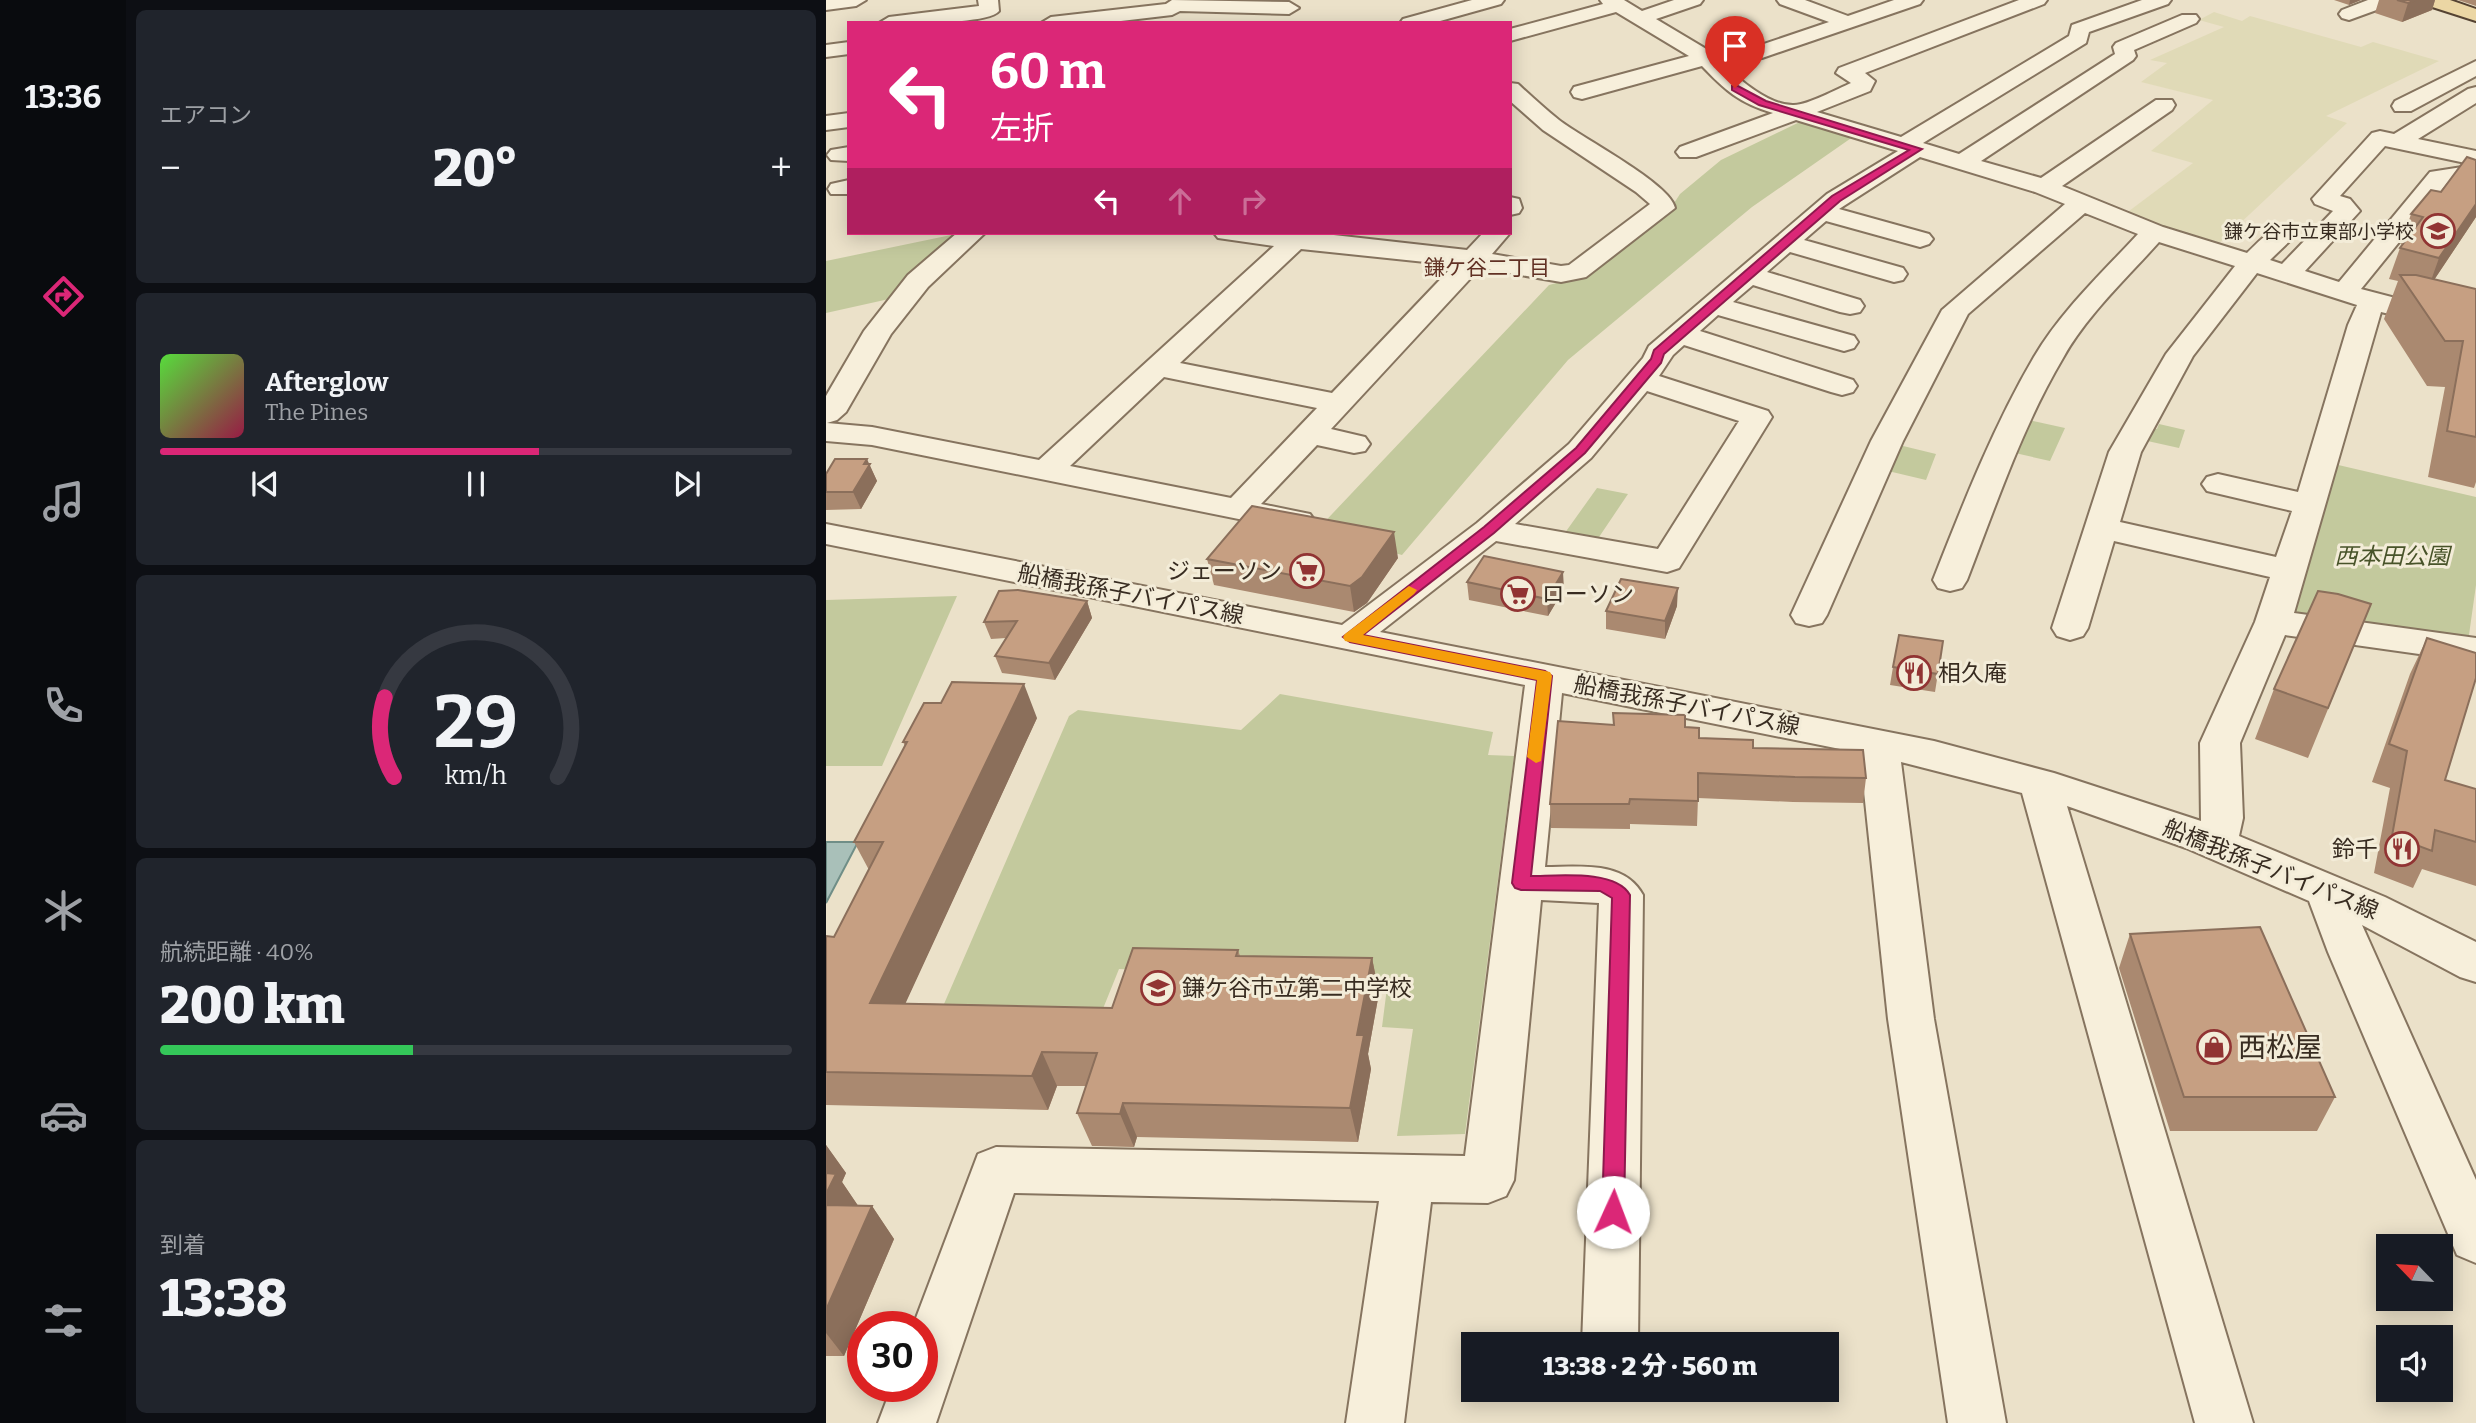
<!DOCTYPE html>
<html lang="ja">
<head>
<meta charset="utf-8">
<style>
  :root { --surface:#171b24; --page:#20242c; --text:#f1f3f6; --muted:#9ea1a6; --line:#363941; --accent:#db2777 }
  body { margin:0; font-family:Bitter,"Noto Sans JP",serif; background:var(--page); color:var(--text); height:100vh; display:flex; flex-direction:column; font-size:26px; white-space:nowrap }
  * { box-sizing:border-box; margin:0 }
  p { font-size:23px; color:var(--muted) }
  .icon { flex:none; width:38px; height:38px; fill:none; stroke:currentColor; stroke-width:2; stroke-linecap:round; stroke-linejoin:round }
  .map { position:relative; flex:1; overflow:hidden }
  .panel { display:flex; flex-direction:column; gap:10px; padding:10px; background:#0d0f14; width:700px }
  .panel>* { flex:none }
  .banner { position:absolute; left:21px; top:21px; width:665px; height:214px; border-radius:0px; box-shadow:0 4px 18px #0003; background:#db2777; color:#fff; overflow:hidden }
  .needle { width:46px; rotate:295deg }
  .fabs { position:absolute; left:1550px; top:1234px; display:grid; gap:14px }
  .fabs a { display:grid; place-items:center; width:77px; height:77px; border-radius:0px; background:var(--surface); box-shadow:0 4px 18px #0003; font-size:35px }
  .speed { position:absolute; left:21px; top:1311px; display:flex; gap:14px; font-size:35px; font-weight:700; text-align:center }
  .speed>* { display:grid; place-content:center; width:91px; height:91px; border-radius:50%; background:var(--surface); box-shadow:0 4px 18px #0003; line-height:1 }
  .speed .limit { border:10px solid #d22; background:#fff; color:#111 }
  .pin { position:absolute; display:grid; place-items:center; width:60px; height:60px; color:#fff; margin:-72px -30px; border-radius:50% 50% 50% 0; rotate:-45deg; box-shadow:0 0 7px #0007 }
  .pin .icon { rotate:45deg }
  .me { position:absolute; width:77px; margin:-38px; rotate:2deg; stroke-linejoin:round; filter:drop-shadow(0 0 5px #0008) }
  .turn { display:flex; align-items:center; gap:24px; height:147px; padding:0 28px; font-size:32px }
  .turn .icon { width:91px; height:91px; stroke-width:2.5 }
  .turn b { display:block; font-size:49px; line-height:60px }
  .lanes { display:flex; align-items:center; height:66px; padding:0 28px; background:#0003; justify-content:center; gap:35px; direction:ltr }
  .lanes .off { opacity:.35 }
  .big { font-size:52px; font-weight:800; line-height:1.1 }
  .panel .tile { flex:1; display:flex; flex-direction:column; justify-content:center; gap:10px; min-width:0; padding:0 24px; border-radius:10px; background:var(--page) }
  .panel .dial { align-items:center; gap:0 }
  .dial svg { height:182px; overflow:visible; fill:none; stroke:var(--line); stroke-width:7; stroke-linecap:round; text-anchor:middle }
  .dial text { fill:var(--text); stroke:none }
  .song { display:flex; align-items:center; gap:21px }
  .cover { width:84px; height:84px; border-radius:10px; background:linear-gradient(135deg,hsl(110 70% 55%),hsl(340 70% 35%)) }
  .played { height:7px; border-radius:4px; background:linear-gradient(90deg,var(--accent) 60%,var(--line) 60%) }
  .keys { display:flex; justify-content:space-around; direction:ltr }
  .heat { display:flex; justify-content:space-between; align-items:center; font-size:38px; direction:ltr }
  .charge { height:10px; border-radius:5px; background:linear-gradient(90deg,#34c759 40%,var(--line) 0) }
  .trip { position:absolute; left:635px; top:1332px; width:378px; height:70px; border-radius:0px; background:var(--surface); box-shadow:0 4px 18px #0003; font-weight:800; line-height:70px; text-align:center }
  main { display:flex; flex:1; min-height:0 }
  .dock { display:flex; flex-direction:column; width:126px; justify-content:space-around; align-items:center; background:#090b0e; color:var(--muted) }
  .dock .icon { width:49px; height:49px }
  .dock .active { color:var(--accent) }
  .dock b { font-size:32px; color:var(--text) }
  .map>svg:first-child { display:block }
  .farmland { fill:#e0dab7 }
  .green { fill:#c3c99d }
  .water { fill:#a9c0b9; stroke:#708e87; stroke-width:2 }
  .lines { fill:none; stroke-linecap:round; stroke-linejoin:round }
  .minor-casing { stroke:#86745f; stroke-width:4 }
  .major-casing { stroke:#554332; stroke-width:4 }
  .minor { fill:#f7efdb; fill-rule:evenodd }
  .major { fill:#ebd6a4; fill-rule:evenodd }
  .wall { fill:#aa8970 }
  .shaded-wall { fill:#8b6f5b }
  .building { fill:#c69f82; stroke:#8b6f5b; stroke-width:2 }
  .route { fill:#db2777; stroke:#8e194d; stroke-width:2 }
  .slow { fill:#f59e0b }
  .labels { text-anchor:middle; stroke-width:6; stroke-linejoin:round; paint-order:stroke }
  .far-poi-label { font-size:19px; fill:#382c21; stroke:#f3ecd8; text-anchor:end }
  .far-neighbourhood-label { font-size:21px; fill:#613124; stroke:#f3ecd8 }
  .park-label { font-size:23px; font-style:italic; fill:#485329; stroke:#f3ecd8 }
  .poi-label { font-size:23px; fill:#382c21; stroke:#f3ecd8; text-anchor:start }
  .street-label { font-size:23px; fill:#382c21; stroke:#f3ecd8 }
  .near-poi-label { font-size:28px; fill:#382c21; stroke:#f3ecd8; text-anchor:start }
</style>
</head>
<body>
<main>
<nav class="dock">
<b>13:36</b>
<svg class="icon active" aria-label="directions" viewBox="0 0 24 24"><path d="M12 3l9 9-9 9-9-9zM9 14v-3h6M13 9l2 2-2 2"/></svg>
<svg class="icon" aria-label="music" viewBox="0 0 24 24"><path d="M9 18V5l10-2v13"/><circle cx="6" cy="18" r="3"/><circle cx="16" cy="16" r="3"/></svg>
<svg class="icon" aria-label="phone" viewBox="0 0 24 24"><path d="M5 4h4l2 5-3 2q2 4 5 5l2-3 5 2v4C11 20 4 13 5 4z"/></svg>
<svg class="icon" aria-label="climate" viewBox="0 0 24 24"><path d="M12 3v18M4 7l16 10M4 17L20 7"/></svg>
<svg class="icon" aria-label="car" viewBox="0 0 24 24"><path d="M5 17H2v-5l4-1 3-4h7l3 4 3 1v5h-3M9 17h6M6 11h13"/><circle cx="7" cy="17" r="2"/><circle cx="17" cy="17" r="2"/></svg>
<svg class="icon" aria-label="filters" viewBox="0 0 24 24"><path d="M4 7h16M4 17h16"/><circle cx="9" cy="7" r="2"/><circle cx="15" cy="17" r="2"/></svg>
</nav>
<section class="panel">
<div class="tile"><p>エアコン</p>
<div class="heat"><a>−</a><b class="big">20°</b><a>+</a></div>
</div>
<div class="tile">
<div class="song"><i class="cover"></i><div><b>Afterglow</b><p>The Pines</p></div></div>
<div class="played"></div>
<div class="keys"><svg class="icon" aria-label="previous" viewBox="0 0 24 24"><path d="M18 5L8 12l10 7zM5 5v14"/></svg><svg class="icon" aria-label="pause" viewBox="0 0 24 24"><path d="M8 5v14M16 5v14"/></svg><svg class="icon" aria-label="next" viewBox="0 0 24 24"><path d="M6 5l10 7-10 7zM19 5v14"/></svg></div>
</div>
<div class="tile dial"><svg viewBox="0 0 100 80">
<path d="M14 69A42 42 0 1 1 86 69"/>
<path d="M14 69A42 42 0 0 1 10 34" stroke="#db2777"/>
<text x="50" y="56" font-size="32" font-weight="700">29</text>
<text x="50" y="72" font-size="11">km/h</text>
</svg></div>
<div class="tile"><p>航続距離 · 40%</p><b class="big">200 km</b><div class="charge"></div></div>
<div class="tile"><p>到着</p><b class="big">13:38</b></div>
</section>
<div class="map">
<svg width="1650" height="1423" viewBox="0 0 1650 1423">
  <rect width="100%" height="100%" fill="#ebe1c9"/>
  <path class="farmland" d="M1388 12 1416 21 1424 16 1535 47 1547 42 1613 61 1500 116 1521 123 1392 244 1370 240 1299 214 1367 163 1325 151 1387 100 1315 82 1341 63 1324 60 1398 27 1373 20Z"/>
  <path class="green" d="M980 119 1031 134 926 207 742 360 576 555 489 532 723 285 757 276 839 217 854 194 895 160Z
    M130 234 97 262 63 299 0 313V261Z
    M1202 420 1239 428 1224 461 1189 453Z
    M1333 424 1359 430 1353 448 1317 440 1322 427 1331 429Z
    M1073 445 1110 454 1100 480 1062 471Z
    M1508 464 1650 497V585L1642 642 1464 617Z
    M771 488 802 494 769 543 736 537Z
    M131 596 56 766H0V600Z
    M454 694 667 732 662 755 688 756 639 1134 571 1136 587 1029 556 1027 562 980 293 969 268 1031 108 1027 243 716 252 710 415 730Z"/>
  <path class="water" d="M0 842H32L0 903Z"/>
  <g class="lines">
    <g class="minor-casing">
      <path id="minor" d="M0 0H40L30 6 0 10Z
        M152 0H172L173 11C162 25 74 23 53 23L63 17 153 6Z
        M346 0 463 2 473 8 463 14 354 11 346 15 278 23H215L225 17 340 4Z
        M646 0H678L675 4 607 23H574L577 19Z
        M774 0H798L816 11 848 0H877L874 4 830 19 887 53 926 48 1003 22 954 4 951 0H979L1022 16 1068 0H1097L1094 4 936 58 898 64C913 80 944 106 968 105 982 105 1011 89 1025 83L1010 73 1013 68 1193 0H1221L1218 4 1039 73 1049 81 1044 91 991 112 1075 137 1243 36 1246 25 1316 0H1345L1342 4 1263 32 1260 43 1097 143 1133 154 1289 54 1287 47 1290 43 1356 15H1370L1373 19 1370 23 1308 50 1310 56 1307 60 1155 161 1215 178 1330 100H1346L1349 105 1346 110 1236 186 1337 227 1421 253C1435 240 1448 223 1468 228L1472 233 1444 260 1456 264 1507 211 1489 204 1486 199 1546 133 1554 131 1568 134 1642 89 1650 87V103L1592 139 1650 151V179L1621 183 1535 289 1650 319V335L1555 312 1468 613 1650 638V662L1459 635 1414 743 1417 818 1413 836 1559 897 1650 942V982L1634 977 1536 925 1650 1180V1263L1631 1255 1502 952 1483 901 1360 848 1241 806 1427 1423H1369L1196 793 1075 762 1108 1019 1180 1423H1122L1062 1019 1034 753 736 693 719 867C753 867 798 860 817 895L812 1344H756L773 903 715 900 688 1180 680 1196 662 1203 605 1202 578 1423H520L553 1201 188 1193 110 1423H52L66 1386H96V1326H87L152 1154 170 1147 639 1156 699 685 0 544V524L516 625 651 523 743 444 817 358 823 346 1001 194 1072 151 970 120 870 157H854L850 152 854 147 947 113C913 103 899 90 876 66L756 99 748 97 745 92 748 87 863 56 790 12 684 41V29L777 4ZM1559 146 1649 165 1604 172 1513 282 1479 271 1534 211 1524 199 1514 196ZM1094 157 1209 192 1239 204 1116 310 1045 441 965 615 970 623 983 626 996 623 1001 615 1077 441 1142 314 1259 213 1312 234C1276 273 1235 311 1208 357 1167 427 1137 504 1107 580L1112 588 1124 591 1136 588 1141 580C1170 505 1196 427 1237 358 1261 315 1300 279 1333 242L1409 266 1340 354 1283 452 1226 628 1231 636 1244 640 1257 636 1262 628 1288 541 1444 577 1429 622 1374 743 1375 821 1228 773 1108 741 554 632 670 541 841 572 853 568 946 417 942 411 833 376 847 355 858 345 1005 392 1016 395 1027 392 1031 386 1027 380 874 331 892 315 1018 351 1028 348 1032 342 1028 336 907 302 927 285 1014 312 1024 314 1034 312 1038 306 1034 300 941 272 964 252 1068 282 1077 280 1081 274 1077 268 978 240 1000 221 1094 247 1103 244 1107 239 1103 234 1013 209ZM1431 273 1531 305 1522 325 1472 492 1392 474 1381 477 1376 484 1381 491 1466 511 1450 557 1294 522 1315 452 1367 356ZM821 391 913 421 832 549 689 524 765 458Z
        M1542 0H1570L1567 4 1523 20 1516 18 1513 14 1516 10Z
        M23 42V54L0 57V45Z
        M1650 61V76L1585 111H1569L1566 106 1569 101Z
        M684 83 692 84C705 96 719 109 733 120 756 138 845 184 849 208L760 277 735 282 654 268 505 429 539 437 544 444 539 451 528 453 491 445 435 504 484 514 489 521 484 528 472 531 46 445 0 441V396L38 331 82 275 131 233H159L102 287 65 334 20 412 11 420 1 423 46 427 213 460 448 246 392 238 388 233H490L641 250 657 233H684L666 254 735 266 743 265 824 204 810 192 717 130 684 101ZM475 249 628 265 506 393 354 363ZM338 377 491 408 405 498 244 466Z
        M23 113V127L0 130V116Z
        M23 147V161L5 160 1 155 5 150Z
        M23 180V194H5L2 189 5 184Z
        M684 197 693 199 696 208 693 213 684 215Z"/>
    </g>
    <g class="major-casing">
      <path id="major" d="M1594 0H1624L1650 9V21L1597 4Z"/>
    </g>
    <use href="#minor" class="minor"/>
    <use href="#major" class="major"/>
  </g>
  <path class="wall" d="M1508 0H1535L1523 5Z
    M1553 0H1609L1606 10 1576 22 1549 13Z
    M1632 0H1650V6Z
    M1650 160V217L1608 280 1650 289V482L1648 488 1602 477 1619 387 1601 386 1558 319 1572 281 1563 279 1574 248 1576 244H1575L1585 214 1615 192Z
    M43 464 51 481 35 509 0 510V474Z
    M572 558 541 603 528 612 388 585 381 559Z
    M641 582 738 589 722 616 643 600Z
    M261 601 266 618 229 680 176 673 169 656 180 638 165 639 158 622Z
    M1545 604 1482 758 1429 739 1448 689Z
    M851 606 839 639 780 629V611Z
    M1601 638 1619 780 1650 789V886L1596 869 1587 888 1548 873 1564 788 1546 782 1584 674Z
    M1117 641 1109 692 1064 685 1067 667Z
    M211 718 79 1003 286 1008 412 950 414 956 546 958 553 993 542 1054 545 1069 532 1142 311 1137 308 1147 266 1146 251 1113 260 1086H231L222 1110 0 1105V936L8 937 43 870 28 842 79 746 77 742Z
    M787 725 859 727 873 738 927 748 1040 778 1037 803 967 802 872 798 871 826 804 824V829L725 828 724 804Z
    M1304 934 1509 1097 1491 1131H1344L1293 968Z
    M0 1145 20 1173 16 1182 32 1206H46L68 1239 18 1356H0Z"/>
  <path class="shaded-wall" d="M1524 0H1535L1523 5Z
    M1590 0H1609L1606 10 1576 22 1582 3Z
    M1650 204V217L1602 289 1613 258Z
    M41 459 51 481 35 509 27 492 38 464Z
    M568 532 572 558 541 603 528 612 524 586Z
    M737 572 738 589 722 616 721 599Z
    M852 588 851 606 839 639V621Z
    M261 601 266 618 229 680 223 663Z
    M198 684 211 718 64 1037 44 1003Z
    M546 958 553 993 542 1054 545 1069 532 1142 524 1108 531 1035Z
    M216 1052 231 1086 222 1110 206 1076Z
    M297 1103 311 1137 308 1147 294 1114Z
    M0 1145 20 1173 16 1182 33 1207 0 1212Z
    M46 1206 68 1239 18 1356 0 1333V1310Z"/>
  <path class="building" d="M1571 0H1590L1582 3Z
    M1641 157 1650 160V204L1613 258 1574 248 1597 217 1585 214 1605 190 1615 192Z
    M1574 275H1590L1650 289V437L1621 431 1637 341H1619Z
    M9 459H41L38 464H44L27 492H0V474Z
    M426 506 568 532 536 577 524 586 381 559Z
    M658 556 737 572 721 599 641 582Z
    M795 579 852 588 839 621 780 611Z
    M192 590 261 601 223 663 169 656 191 621 158 622 173 591Z
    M1492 591 1512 594 1545 604 1502 708 1448 689Z
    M1073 635 1117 641 1112 674 1067 667Z
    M1601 638 1650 653V678L1619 780 1650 789V842L1609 830 1606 851 1566 836 1581 751 1563 744Z
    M126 682 198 684 44 1003 286 1008 307 948 412 950 410 956 546 958 531 1035H538L524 1108 297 1103 294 1114 251 1113 271 1053 216 1052 206 1076 0 1072V936L8 937 57 842H28L81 742H77L98 703H115Z
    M787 713 859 715V727L873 728V738L927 740V748L1037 750 1040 778 969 777 872 773V801L804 799 803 804H724L732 721 788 725Z
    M1434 927 1509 1097H1358L1304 934Z
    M0 1173 10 1174 0 1194Z
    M0 1205 46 1206 0 1310Z"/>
  <path class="route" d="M906 86H912L940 101 1096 149 1014 201 838 354 835 363 759 453 668 533 537 635 719 671 726 676 705 876C730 876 790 869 804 895L798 1212 795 1219 787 1222 779 1219 776 1212 786 898 774 891 695 890 689 888 686 883 711 680 524 642 517 637 658 527 750 448 825 359 828 350 1006 196 1083 150 933 105 906 90Z"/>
  <path class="slow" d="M583 586 591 590 588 594 537 635 724 672 726 676 715 761 710 763 701 757 711 680 519 641 517 637 519 634Z"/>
  <defs>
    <g id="school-ring" transform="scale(1.75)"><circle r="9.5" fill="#f3ecd8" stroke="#913433" stroke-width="1.5"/><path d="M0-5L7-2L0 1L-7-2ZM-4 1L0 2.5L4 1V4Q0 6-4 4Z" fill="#913433"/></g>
    <g id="supermarket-ring" transform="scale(1.75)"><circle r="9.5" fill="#f3ecd8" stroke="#913433" stroke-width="1.5"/><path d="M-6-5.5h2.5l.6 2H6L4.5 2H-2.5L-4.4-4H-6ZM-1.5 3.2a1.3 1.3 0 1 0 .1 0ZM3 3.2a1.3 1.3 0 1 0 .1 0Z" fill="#913433"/></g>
    <g id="restaurant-ring" transform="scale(1.75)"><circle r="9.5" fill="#f3ecd8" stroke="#913433" stroke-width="1.5"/><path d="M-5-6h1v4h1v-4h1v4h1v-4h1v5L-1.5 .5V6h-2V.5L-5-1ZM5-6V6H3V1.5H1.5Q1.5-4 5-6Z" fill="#913433"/></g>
    <g id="shop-ring" transform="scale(1.75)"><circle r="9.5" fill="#f3ecd8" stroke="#913433" stroke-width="1.5"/><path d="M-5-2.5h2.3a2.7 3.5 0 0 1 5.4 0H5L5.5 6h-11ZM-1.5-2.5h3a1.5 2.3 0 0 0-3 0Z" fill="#913433"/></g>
  </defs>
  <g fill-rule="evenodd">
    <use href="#school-ring" x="1612" y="231"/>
    <use href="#supermarket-ring" x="481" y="571"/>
    <use href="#supermarket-ring" x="692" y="594"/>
    <use href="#restaurant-ring" x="1088" y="673"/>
    <use href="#restaurant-ring" x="1576" y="849"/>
    <use href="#school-ring" x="332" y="988"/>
    <use href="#shop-ring" x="1388" y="1047"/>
  </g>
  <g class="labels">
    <g class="far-poi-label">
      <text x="1588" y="238">鎌ケ谷市立東部小学校</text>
    </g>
    <g class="far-neighbourhood-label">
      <text x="661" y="275">鎌ケ谷二丁目</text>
    </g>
    <g class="park-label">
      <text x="1566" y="564">西本田公園</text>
    </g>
    <g class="poi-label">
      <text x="456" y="579" text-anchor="end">ジェーソン</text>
      <text x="716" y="602">ローソン</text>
      <text x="1112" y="681">相久庵</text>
      <text x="1552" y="857" text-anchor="end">鈴千</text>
      <text x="356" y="996">鎌ケ谷市立第二中学校</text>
    </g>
    <g class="street-label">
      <text transform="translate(305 594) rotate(11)" y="8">船橋我孫子バイパス線</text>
      <text transform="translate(861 705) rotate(11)" y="8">船橋我孫子バイパス線</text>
      <text transform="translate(1445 869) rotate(22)" y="8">船橋我孫子バイパス線</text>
    </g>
    <g class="near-poi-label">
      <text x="1412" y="1057">西松屋</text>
    </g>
  </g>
</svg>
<div class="fabs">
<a><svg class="needle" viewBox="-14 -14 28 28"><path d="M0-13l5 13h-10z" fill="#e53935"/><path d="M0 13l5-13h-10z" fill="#9ea1a6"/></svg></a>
<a><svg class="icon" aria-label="sound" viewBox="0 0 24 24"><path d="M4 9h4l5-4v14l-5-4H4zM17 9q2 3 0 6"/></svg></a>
</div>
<div class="speed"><div class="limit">30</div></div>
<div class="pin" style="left:909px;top:88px;background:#d93025"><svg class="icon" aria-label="arrive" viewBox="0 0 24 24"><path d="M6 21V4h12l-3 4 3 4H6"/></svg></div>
<svg class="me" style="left:787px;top:1212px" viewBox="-20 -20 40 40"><circle r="19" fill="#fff"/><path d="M0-13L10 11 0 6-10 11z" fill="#db2777"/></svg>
<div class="trip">13:38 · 2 分 · 560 m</div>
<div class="banner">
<div class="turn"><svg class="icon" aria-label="left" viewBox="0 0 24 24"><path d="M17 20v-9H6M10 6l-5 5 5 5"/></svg><div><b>60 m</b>左折</div></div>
<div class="lanes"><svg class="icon" aria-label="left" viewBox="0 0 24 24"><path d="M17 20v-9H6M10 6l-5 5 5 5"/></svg><svg class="icon off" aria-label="ahead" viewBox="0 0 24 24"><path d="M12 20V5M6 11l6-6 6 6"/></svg><svg class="icon off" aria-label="right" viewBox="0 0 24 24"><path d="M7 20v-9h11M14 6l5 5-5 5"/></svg></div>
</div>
</div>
</main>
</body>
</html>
